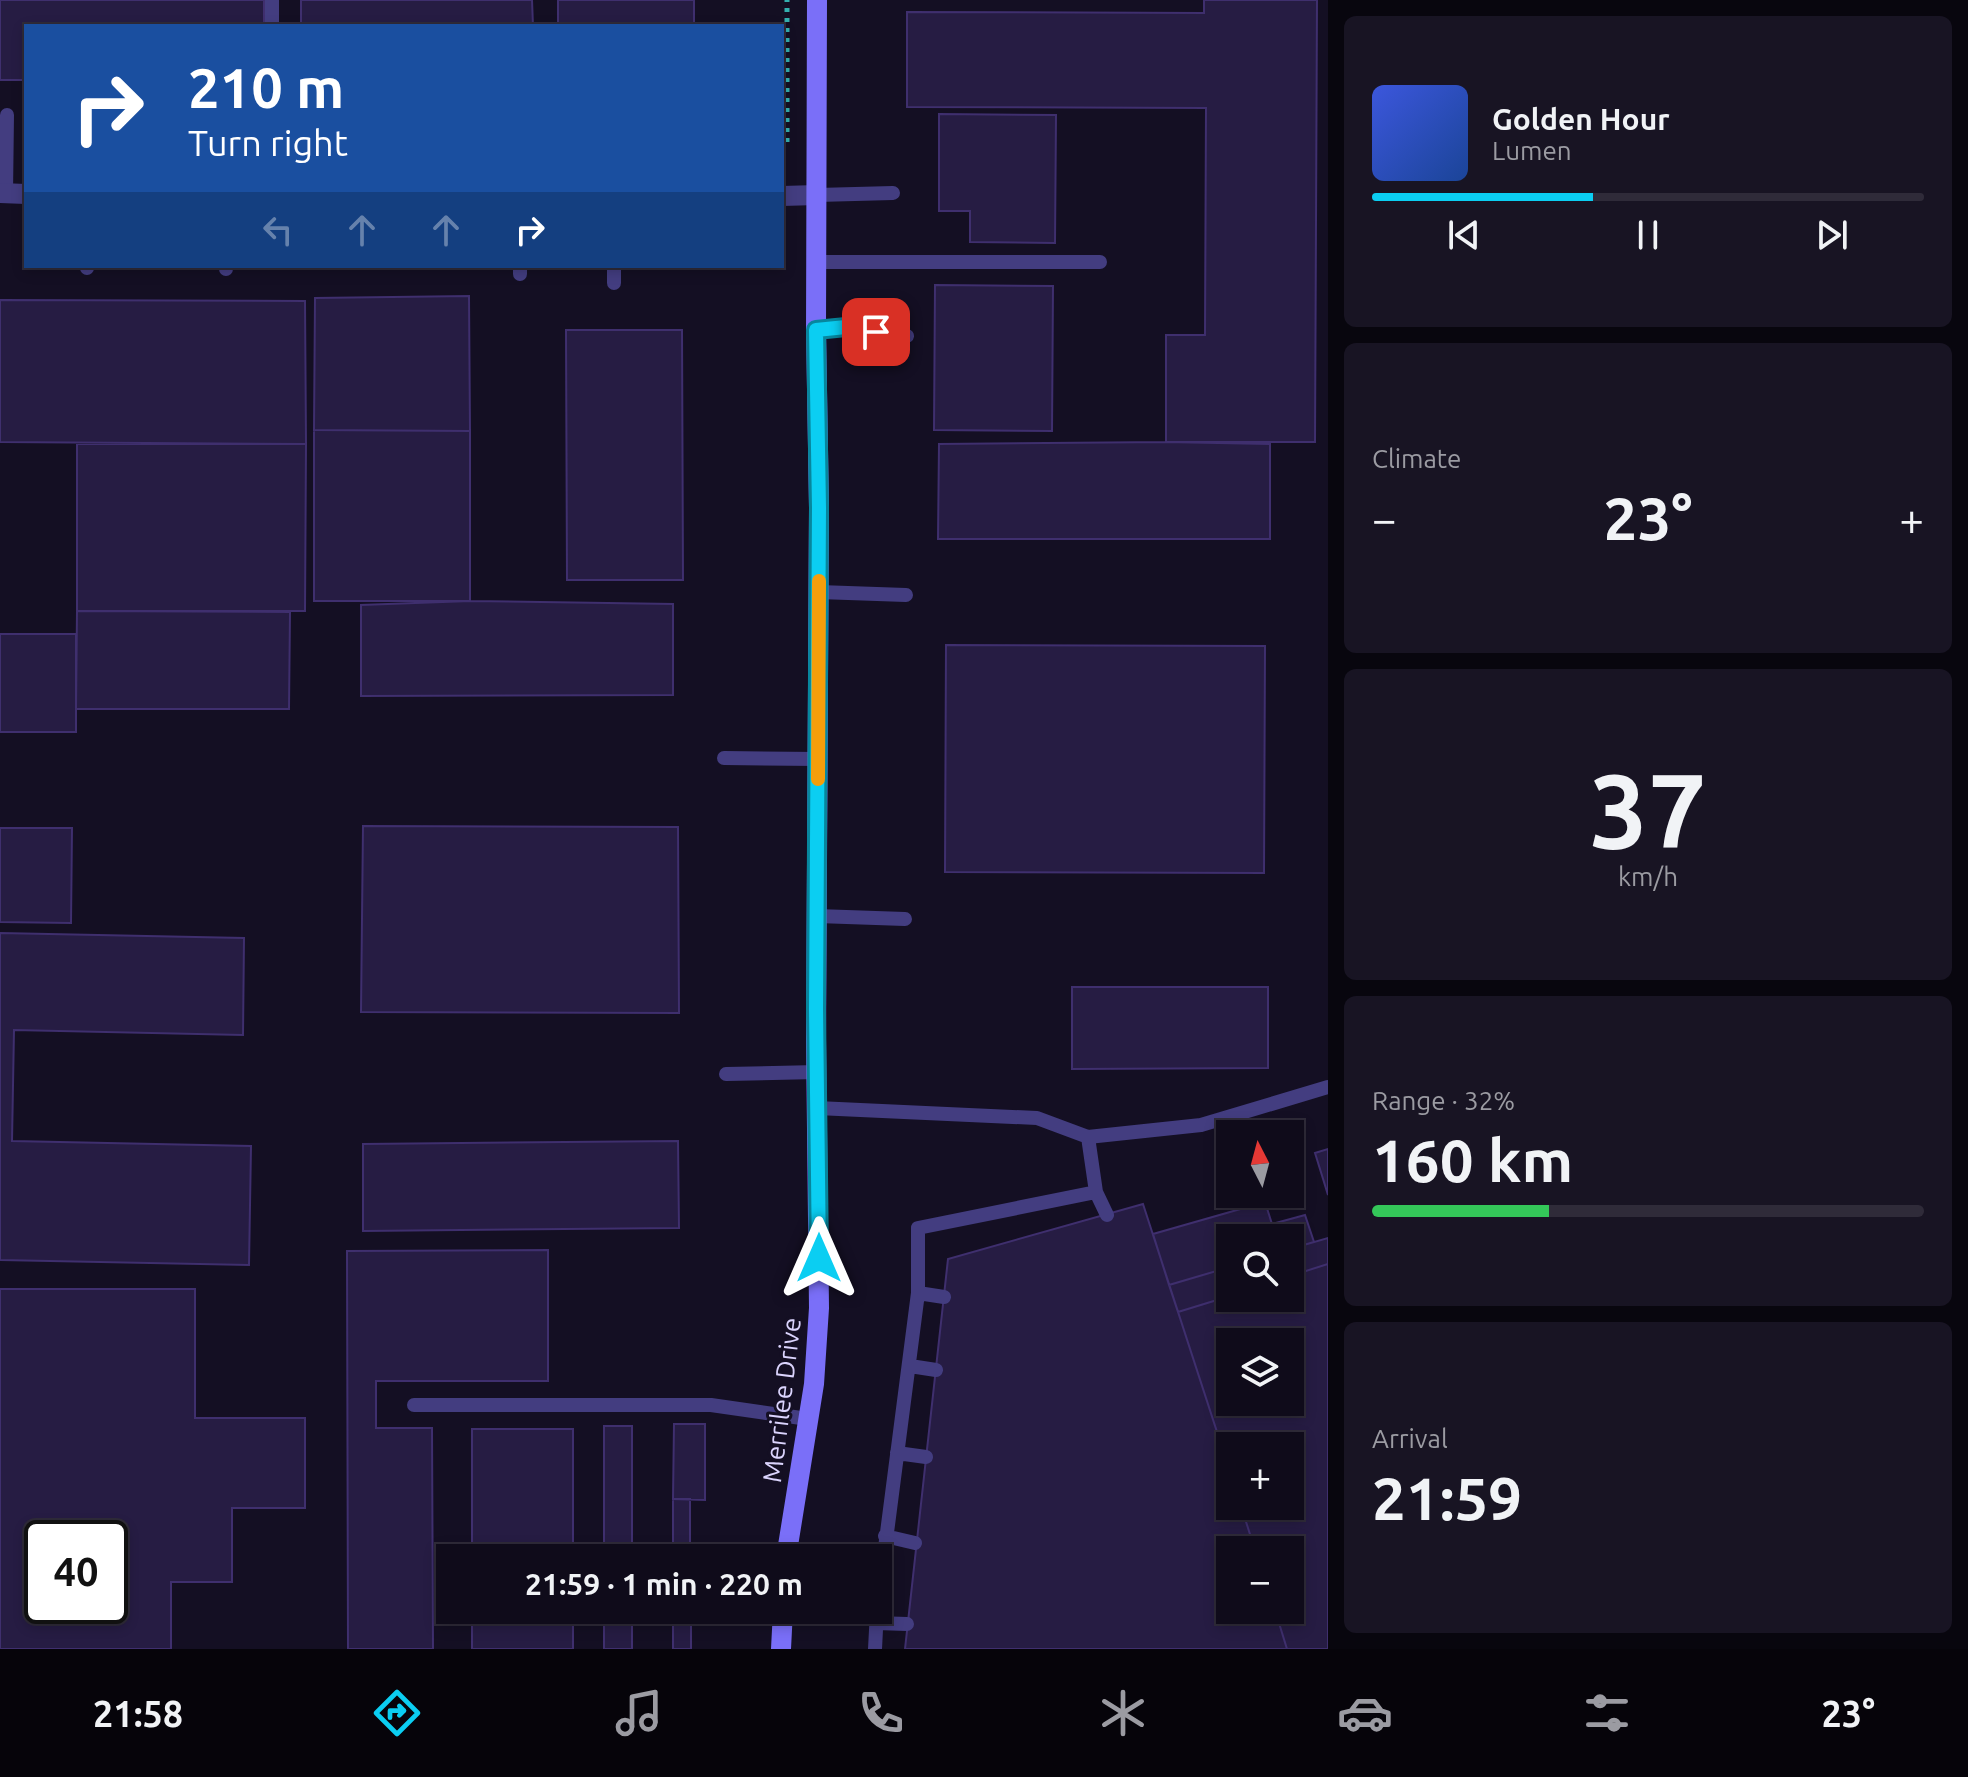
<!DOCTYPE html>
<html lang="en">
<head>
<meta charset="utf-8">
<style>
  :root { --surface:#0f0b1a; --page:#181423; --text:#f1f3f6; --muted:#9b9ba2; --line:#2f2b39; --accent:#0bcef2 }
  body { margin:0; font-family:Ubuntu,sans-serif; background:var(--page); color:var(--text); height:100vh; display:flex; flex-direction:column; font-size:30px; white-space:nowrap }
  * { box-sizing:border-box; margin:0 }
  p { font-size:26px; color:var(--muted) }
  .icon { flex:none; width:44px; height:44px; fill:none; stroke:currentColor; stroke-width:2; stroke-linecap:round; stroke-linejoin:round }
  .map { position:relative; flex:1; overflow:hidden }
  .details { display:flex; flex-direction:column; gap:16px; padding:16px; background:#08060e; width:640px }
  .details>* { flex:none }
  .top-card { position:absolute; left:24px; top:24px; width:760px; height:244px; border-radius:0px; box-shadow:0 4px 12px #0003,0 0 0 2px var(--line); background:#1a4fa0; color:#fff; overflow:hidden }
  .needle { width:52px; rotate:354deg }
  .fabs { position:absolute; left:1216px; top:1120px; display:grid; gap:16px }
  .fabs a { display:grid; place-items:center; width:88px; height:88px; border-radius:0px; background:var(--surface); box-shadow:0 4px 12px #0003,0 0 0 2px var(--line); font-size:40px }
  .speed { position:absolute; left:24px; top:1520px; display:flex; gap:16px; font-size:40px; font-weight:700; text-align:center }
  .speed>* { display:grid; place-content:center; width:104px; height:104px; border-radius:50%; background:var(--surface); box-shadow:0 4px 12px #0003,0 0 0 2px var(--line); line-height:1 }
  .speed .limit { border:4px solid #111; border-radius:12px; background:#fff; color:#111 }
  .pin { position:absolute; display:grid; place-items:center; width:68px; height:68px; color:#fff; margin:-34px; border-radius:16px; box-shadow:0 4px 12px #0006 }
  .me { position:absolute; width:88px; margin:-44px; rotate:0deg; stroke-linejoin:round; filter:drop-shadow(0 0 6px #0008) }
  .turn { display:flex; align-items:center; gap:28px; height:168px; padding:0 32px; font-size:36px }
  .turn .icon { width:104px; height:104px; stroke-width:2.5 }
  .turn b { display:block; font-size:56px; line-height:68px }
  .lanes { display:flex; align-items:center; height:76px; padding:0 32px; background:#0003; justify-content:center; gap:40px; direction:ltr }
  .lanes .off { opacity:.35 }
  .big { font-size:60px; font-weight:600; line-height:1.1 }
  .details .tile { flex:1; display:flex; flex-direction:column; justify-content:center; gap:12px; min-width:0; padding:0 28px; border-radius:12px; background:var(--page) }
  .details .dial { align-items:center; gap:0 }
  .dial b { font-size:104px; line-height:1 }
  .song { display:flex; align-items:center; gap:24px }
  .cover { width:96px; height:96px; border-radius:12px; background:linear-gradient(135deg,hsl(230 70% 55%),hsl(220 70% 35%)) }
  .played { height:8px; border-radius:4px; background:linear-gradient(90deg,var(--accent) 40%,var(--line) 40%) }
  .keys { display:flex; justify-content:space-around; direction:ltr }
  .heat { display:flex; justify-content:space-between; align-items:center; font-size:44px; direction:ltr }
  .charge { height:12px; border-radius:6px; background:linear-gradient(90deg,#34c759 32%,var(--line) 0) }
  .trip { position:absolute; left:436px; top:1544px; width:456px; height:80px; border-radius:0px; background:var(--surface); box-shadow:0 4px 12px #0003,0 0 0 2px var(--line); font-weight:600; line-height:80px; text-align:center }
  .tab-bar { display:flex; height:128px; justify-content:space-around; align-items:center; background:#06040a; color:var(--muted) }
  .tab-bar .icon { width:56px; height:56px }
  .tab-bar .current { color:var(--accent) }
  .tab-bar b { font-size:36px; color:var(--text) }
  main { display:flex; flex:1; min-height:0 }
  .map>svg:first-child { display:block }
  .building { fill:#261c43; stroke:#3f2f6e; stroke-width:2; fill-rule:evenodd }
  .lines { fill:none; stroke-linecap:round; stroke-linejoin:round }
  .path { stroke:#34b0af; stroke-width:5; stroke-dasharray:4 6; stroke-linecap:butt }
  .lane { stroke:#433d80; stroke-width:14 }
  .street { stroke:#433d80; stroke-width:20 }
  .secondary { stroke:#7a6ff8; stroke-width:20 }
  .route-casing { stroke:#07869d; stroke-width:20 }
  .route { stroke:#0bcef2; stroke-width:14 }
  .slow { stroke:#f59e0b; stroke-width:14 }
  .labels { text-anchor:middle; stroke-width:6; stroke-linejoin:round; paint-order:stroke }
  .street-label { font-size:26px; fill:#dbd4fd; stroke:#140f23 }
</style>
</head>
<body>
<main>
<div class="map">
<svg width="1328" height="1649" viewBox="0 0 1328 1649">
  <rect width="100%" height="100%" fill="#140f23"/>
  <path class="building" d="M0 0H264V26H26V80H0Z
    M301 0H532L533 26H301Z
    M558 0H694V26H558Z
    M1204 0H1317L1315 442H1166V335H1205L1206 108 907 107V12L1204 13Z
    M939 114 1056 115 1055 243 970 242V211H939Z
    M935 285 1053 286 1052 431 934 430Z
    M469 296 470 431 314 430 315 298Z
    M0 300 305 301 306 444 0 442Z
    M566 330H682L683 580H567Z
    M314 430 470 431V601H314Z
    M1166 442 1270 444V539H938L939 444Z
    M77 444H306L305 611H77Z
    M470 601 673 604V695L361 696V605Z
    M77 611 290 612 289 709H76Z
    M0 634H76V732H0Z
    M946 645 1265 646 1264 873 945 872Z
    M363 826 678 827 679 1013 361 1012Z
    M0 828H72L71 923 0 922Z
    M0 933 244 938 243 1035 14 1030 12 1141 251 1146 249 1265 0 1260Z
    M1072 987H1268V1068L1072 1069Z
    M678 1141 679 1228 363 1231V1144Z
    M1328 1149V1195L1315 1153Z
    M1265 1202 1272 1224 1305 1215 1314 1242 1290 1249V1238H1230V1267L1169 1285 1153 1234Z
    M1143 1204 1230 1472V1506H1241L1255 1550H1230V1610H1275L1287 1649H905L948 1259Z
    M1328 1238V1264L1290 1276V1249Z
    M548 1250V1381H376V1428H432L433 1649H348L347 1251Z
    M1328 1264V1649H1287L1275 1610H1290V1550H1255L1241 1506H1290V1446H1230V1472L1178 1312 1230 1296V1298H1290V1276ZM1230 1342H1290V1402H1230Z
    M1230 1267V1296L1178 1312 1169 1285Z
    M0 1289H195V1418H305V1508H232V1582H171V1649H0ZM42 1538H110V1606H42Z
    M674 1424H705V1500L673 1499Z
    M604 1426H632V1558H604Z
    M472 1429H573V1558H472Z
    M673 1499H690V1558H673Z
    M472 1610H573V1649H472Z
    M604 1610H632V1649H604Z
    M673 1610H691V1649H673Z"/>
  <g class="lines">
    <path class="path" d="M787 142V0"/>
    <path class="lane" d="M272 0V26
      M6 194 7 115
      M817 195 893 193
      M817 262H1100
      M226 266V269
      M614 266V283
      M87 268V266
      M520 274V266
      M816 330 846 327 907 336
      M819 592 906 595
      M724 758 818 759
      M817 916 905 919
      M726 1074 817 1072
      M817 1108 1037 1118 1088 1137 1096 1192 1107 1215
      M1088 1137 1201 1125 1328 1087
      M918 1293 944 1297
      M910 1366 936 1370
      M414 1405H711L808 1419
      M897 1453 926 1457
      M885 1536 915 1543
      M878 1602 918 1293V1228L1096 1192
      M876 1623 907 1624
      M875 1649 877 1610"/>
    <path class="street" d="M0 193 26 194
      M782 196 817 195"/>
    <path class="secondary" d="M786 1558 814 1384 819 1308 816 1040 819 508 816 330 817 0
      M781 1649 783 1610"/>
  </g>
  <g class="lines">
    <g class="route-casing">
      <path id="route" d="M819 1258 816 1009 819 508 816 330 846 327 876 332"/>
    </g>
    <use href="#route" class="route"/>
    <path class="slow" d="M818 779 819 581"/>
  </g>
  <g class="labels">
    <g class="street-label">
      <text transform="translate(782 1400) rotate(-83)" y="9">Merrilee Drive</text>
    </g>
  </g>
</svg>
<div class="fabs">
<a><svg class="needle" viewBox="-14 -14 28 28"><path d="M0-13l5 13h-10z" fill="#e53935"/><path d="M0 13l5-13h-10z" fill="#9b9ba2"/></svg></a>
<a><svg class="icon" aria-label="search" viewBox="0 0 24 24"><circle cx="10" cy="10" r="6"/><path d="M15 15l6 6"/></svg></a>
<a><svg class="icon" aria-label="layers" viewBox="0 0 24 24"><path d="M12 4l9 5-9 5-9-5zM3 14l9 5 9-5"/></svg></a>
<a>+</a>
<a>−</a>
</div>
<div class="speed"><div class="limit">40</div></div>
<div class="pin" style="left:876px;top:332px;background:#d93025"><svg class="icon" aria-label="arrive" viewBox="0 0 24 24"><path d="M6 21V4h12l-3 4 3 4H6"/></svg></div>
<svg class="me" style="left:819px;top:1258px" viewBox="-20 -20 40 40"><path d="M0-17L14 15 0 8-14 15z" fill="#0bcef2" stroke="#fff" stroke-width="4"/></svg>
<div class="trip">21:59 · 1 min · 220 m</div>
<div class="top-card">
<div class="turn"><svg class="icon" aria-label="right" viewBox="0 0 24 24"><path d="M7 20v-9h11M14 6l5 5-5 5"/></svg><div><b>210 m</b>Turn right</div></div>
<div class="lanes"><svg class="icon off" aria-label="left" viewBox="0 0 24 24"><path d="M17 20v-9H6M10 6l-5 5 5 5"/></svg><svg class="icon off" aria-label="ahead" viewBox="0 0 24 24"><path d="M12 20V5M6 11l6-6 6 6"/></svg><svg class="icon off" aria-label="ahead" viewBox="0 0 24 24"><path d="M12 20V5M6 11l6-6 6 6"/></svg><svg class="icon" aria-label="right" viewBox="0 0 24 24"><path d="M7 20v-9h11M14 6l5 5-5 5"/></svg></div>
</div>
</div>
<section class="details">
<div class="tile">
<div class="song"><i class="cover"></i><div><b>Golden Hour</b><p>Lumen</p></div></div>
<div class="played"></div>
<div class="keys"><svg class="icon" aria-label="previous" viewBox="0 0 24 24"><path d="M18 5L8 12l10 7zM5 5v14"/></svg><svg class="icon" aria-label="pause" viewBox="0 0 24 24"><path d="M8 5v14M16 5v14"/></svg><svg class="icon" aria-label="next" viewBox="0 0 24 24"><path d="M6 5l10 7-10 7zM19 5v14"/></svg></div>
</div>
<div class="tile"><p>Climate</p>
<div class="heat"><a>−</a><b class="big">23°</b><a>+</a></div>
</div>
<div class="tile dial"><b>37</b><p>km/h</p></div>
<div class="tile"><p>Range · 32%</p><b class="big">160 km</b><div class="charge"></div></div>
<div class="tile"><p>Arrival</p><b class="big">21:59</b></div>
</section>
</main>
<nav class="tab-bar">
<b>21:58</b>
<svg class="icon current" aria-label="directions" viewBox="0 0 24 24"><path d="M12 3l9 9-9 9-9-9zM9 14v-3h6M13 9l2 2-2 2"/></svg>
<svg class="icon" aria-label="music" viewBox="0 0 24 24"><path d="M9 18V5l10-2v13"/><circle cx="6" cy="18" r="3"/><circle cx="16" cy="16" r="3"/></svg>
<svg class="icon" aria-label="phone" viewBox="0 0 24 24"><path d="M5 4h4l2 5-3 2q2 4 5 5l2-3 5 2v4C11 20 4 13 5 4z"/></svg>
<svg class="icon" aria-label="climate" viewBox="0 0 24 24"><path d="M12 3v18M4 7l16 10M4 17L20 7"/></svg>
<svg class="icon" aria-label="car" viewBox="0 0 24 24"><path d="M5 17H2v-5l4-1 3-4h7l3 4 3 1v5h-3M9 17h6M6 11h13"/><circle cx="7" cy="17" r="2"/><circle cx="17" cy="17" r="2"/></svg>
<svg class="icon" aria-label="filters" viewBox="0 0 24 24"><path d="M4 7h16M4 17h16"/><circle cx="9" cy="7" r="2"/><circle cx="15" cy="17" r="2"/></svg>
<b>23°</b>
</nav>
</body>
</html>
